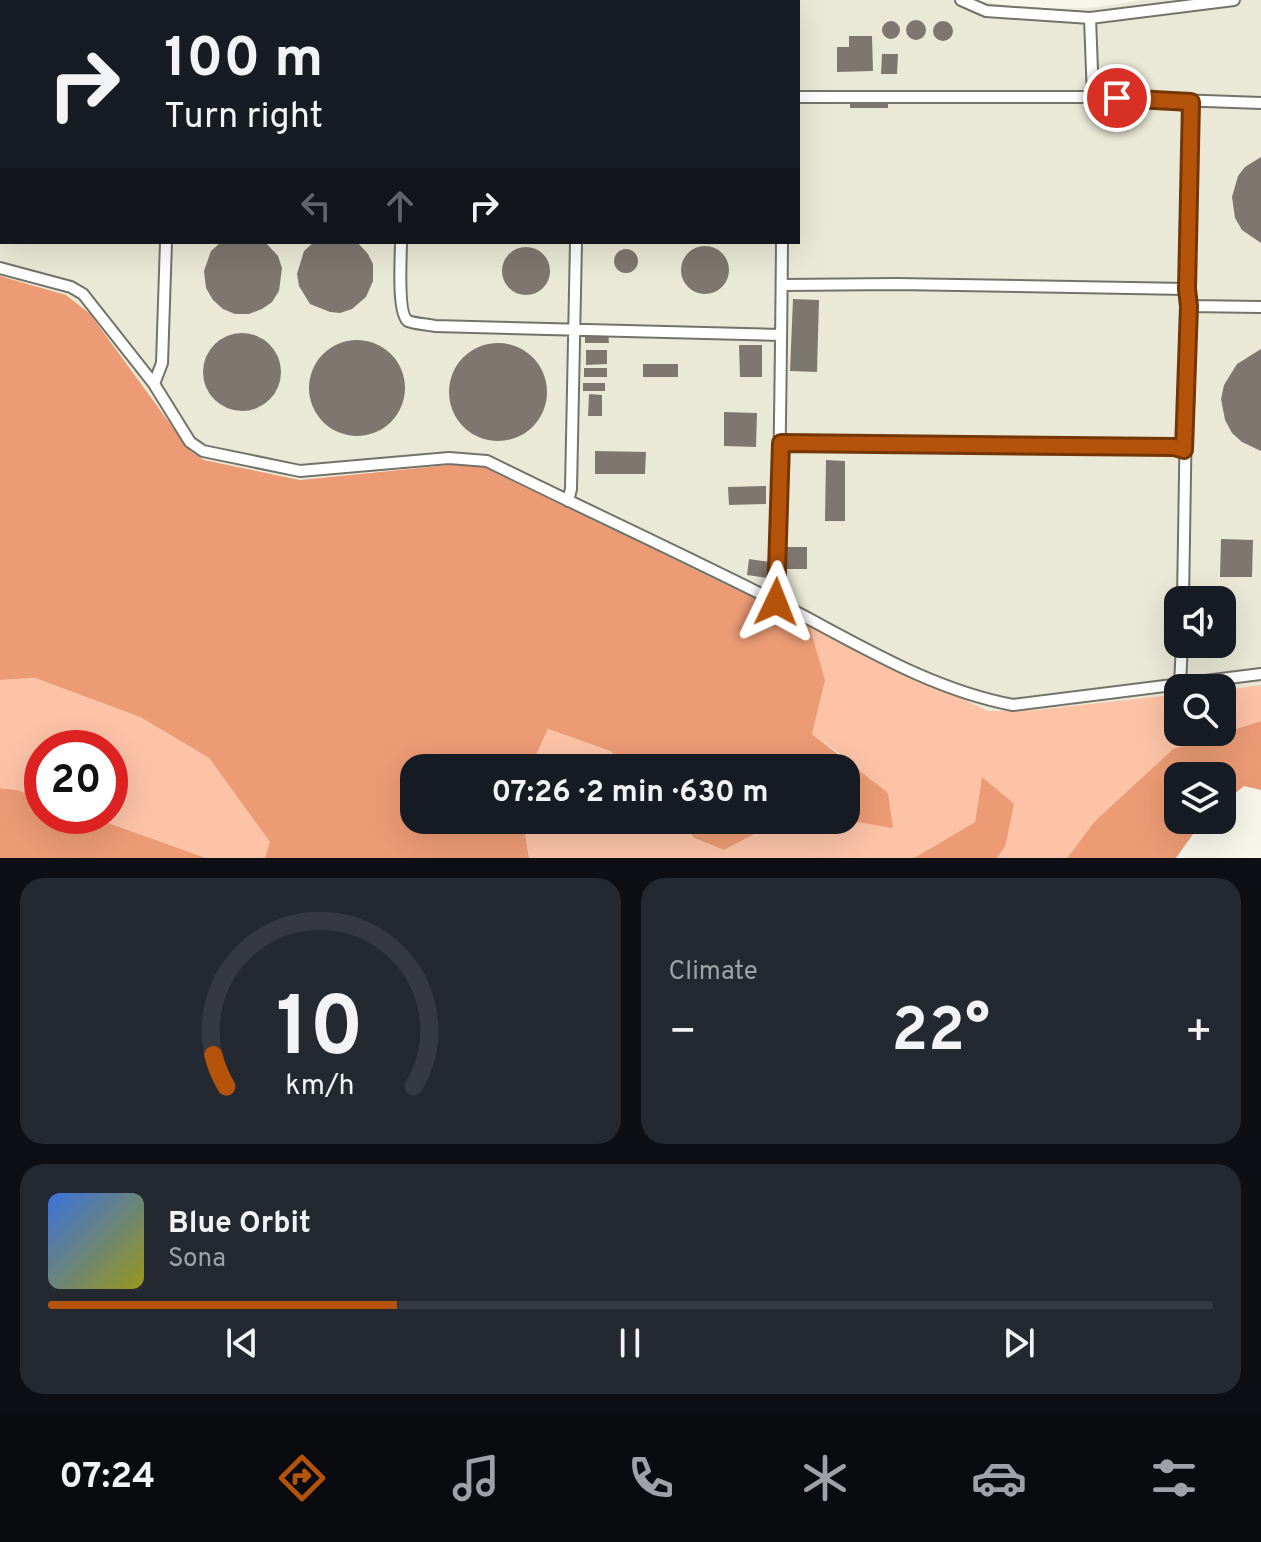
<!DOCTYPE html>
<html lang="en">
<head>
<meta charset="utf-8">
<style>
  :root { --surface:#171b24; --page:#242831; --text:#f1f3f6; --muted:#9ea1a6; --line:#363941; --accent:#b45309 }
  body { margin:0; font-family:Overpass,sans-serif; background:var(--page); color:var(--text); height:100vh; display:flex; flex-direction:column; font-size:30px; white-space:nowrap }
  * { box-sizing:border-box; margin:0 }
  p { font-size:26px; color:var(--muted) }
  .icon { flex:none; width:44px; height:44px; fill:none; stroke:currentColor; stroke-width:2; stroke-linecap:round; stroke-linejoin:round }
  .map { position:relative; height:858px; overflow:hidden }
  .details { display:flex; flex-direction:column; gap:20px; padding:20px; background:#0d0f14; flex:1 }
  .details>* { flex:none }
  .hud { position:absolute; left:0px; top:0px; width:800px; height:244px; box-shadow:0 8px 32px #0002; background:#171b24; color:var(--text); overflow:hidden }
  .tools { position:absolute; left:1164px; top:586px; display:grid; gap:16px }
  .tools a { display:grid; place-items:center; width:72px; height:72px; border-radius:16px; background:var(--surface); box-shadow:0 8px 32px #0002; font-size:40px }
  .speed { position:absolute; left:24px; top:730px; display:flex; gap:16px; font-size:40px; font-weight:700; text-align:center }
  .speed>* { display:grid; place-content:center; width:104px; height:104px; border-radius:50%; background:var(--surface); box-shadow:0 8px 32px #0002; line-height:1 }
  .speed .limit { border:12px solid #d22; background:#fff; color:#111 }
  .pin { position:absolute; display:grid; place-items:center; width:68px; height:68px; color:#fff; margin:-34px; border:4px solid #fff; border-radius:50%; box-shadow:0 2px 8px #0007 }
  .me { position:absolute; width:88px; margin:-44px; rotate:2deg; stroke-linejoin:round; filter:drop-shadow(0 0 6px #0008) }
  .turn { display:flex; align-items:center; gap:28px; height:168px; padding:0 32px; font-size:36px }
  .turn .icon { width:104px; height:104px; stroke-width:2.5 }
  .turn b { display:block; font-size:56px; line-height:68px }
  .lanes { display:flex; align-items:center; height:76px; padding:0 32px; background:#0003; justify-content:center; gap:40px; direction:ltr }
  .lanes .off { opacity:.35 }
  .big { font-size:60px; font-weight:700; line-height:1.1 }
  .details .tile { flex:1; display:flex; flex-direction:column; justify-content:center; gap:12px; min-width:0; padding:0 28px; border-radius:24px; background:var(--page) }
  .details .dial { align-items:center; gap:0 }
  .dial svg { height:208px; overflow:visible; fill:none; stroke:var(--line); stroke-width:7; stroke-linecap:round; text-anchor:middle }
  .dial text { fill:var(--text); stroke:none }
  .song { display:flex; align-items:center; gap:24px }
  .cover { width:96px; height:96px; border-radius:12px; background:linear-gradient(135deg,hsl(220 70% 55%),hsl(60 70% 35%)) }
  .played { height:8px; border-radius:4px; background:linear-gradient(90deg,var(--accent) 30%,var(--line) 30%) }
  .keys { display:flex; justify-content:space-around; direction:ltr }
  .heat { display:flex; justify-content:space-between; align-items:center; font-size:44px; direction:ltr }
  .details .tiles { flex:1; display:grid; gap:20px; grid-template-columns:1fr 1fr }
  .tile:last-child { grid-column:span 2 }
  .trip { position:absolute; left:400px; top:754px; width:460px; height:80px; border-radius:24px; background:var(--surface); box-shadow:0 8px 32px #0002; font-weight:700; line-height:80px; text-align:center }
  .dock { display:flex; height:128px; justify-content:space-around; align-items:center; background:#090b0e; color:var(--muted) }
  .dock .icon { width:56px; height:56px }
  .dock .on { color:var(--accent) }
  .dock b { font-size:36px; color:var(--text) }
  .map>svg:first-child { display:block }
  .built { fill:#eae9d7; fill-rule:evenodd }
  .green { fill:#fcc3a7 }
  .forest { fill:#ec9b74 }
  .building { fill:#7d776f }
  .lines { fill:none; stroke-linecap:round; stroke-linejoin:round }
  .minor-casing { stroke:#737369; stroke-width:14 }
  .minor { stroke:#fff; stroke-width:10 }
  .route-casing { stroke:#753606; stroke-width:20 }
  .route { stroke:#b45309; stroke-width:14 }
</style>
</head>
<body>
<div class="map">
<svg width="1261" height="858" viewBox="0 0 1261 858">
  <rect width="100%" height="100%" fill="#f6f6eb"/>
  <path class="built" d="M0 0H973L1031 9 1089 8 1143 0H1261V685L1222 690 1178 688V694L1037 710 988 711 838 641 486 468 453 463 300 480 204 460 190 451 66 295 0 276ZM2 2H798V242H2ZM1178 600H1222V644H1178Z"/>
  <path class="green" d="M809 625 988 711 1037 710 1178 694V732H1222V690L1261 685V721L1173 749 1095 821 1067 858H997L1005 847 982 778 975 822 914 858H529L523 820H679L694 838 724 850 770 826 845 820 892 827 851 762 812 734 824 680Z
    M35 678 140 717 209 758 271 843 265 858H206L89 816H110V748H42V799L17 790 0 788V680Z
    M548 729 610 751 629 768H530Z"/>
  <path class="forest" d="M0 276 66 295 90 314 190 451 204 460 300 480 468 463 486 468 809 625 825 680 812 734 888 793 893 828 845 820 846 768H629L610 751 548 729 530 768H414V820H523L529 858H265L270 842 209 758 140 717 35 678 0 680Z
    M1261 721V790L1244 786 1222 804V776H1178V820H1203L1176 858H1067L1095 821 1173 749Z
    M982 777 1014 804 1005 847 997 858H914L975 822Z
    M0 788 17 790 42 799V816H89L206 858H0Z
    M679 820H821L770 826 724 850 694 838Z"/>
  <path class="building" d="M906 30a10 10 0 1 1 20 0a10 10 0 1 1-20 0Z
    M933 31a10 10 0 1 1 20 0a10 10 0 1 1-20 0Z
    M882 30a9 9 0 1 1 18 0a9 9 0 1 1-18 0Z
    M849 36H872L873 71 837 72V47H849Z
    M882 54H898L897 74H881Z
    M850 100H888V108H850Z
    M1261 157V243L1242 230 1235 218 1232 197 1238 176 1245 167Z
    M221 242H265L278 256 282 268 279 291 272 302 262 309 249 314H235L223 309 213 300 206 288 204 271 211 251Z
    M357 242 368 254 373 264V281L366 297 352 309 340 313 330 312 310 304 299 286 297 274 304 251 314 242Z
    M681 270a24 24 0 1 1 48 0a24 24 0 1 1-48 0Z
    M502 271a24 24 0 1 1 48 0a24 24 0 1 1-48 0Z
    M614 261a12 12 0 1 1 24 0a12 12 0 1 1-24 0Z
    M793 299 819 300 817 372 790 371Z
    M203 372a39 39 0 1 1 78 0a39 39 0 1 1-78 0Z
    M585 333H608L609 343H585Z
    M309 388a48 48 0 1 1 96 0a48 48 0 1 1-96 0Z
    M449 392a49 49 0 1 1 98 0a49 49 0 1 1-98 0Z
    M739 345H762V377H740Z
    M1261 349V451L1242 442 1232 433 1225 420 1221 399 1224 385 1237 364Z
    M586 350H607V364L586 365Z
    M643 364H678V377H643Z
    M584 368H607V377H584Z
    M583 383H605V391H583Z
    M589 394 602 395V416H588Z
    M724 412 757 413 756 447 724 446Z
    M595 451 646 452 645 474H595Z
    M826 460 845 461V521H825Z
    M766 486V504L729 505 728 487Z
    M1221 539 1253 540 1252 577H1220Z
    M785 547H807V569H785Z
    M749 559 770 562 768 578 747 575Z"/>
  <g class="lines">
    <g class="minor-casing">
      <path id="minor" d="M555 0V2
        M961 0 986 11 1090 18 1234 0
        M52 2V0
        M169 2V0
        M662 2V0
        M1090 18 1093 97
        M0 87H2
        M798 97H1093L1261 103
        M401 242C401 255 397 314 408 321 415 324 427 324 435 326L781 335
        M0 268 71 287 83 294 154 384 190 442 203 451 300 471 449 458 487 461C584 509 682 554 779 603 855 642 928 689 1013 705L1261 674
        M782 285 897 284 1187 289
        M1189 306 1261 307
        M154 384 162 363 166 242
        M781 443 1174 447 1184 450
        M568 501 571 489 576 242
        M1183 600 1191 102
        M776 602C780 482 781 362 782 242
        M1180 685 1182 644"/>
    </g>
    <use href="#minor" class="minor"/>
  </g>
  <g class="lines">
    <g class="route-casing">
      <path id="route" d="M776 602 781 443 1174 447 1184 450 1189 306 1187 289 1191 102 1117 98"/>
    </g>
    <use href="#route" class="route"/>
  </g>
</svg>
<div class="tools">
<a><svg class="icon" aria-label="sound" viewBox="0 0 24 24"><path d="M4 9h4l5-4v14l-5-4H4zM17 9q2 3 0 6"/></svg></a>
<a><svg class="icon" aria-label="search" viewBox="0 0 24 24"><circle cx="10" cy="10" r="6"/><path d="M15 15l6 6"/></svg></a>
<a><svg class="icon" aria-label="layers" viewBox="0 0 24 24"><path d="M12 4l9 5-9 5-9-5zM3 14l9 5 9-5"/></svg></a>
</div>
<div class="speed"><div class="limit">20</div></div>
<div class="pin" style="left:1117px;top:98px;background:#d93025"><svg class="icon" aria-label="arrive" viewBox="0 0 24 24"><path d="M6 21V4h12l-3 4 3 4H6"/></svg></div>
<svg class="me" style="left:776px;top:602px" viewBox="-20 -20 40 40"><path d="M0-17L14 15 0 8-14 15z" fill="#b45309" stroke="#fff" stroke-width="4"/></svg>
<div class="trip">07:26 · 2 min · 630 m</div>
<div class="hud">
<div class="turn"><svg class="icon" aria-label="right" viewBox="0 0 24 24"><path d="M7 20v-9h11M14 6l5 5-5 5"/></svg><div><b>100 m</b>Turn right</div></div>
<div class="lanes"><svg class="icon off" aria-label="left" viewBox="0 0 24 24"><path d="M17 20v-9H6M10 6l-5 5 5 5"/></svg><svg class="icon off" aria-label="ahead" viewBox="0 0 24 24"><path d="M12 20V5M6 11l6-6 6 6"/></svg><svg class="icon" aria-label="right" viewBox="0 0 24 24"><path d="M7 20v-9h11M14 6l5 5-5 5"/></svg></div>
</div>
</div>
<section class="details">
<div class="tiles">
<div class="tile dial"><svg viewBox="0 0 100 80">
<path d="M14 69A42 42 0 1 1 86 69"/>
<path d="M14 69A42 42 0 0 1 9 57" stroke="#b45309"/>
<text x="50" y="56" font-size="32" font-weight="700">10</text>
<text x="50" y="72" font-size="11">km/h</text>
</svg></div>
<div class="tile"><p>Climate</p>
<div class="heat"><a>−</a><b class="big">22°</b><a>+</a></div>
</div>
<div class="tile">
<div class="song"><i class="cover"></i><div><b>Blue Orbit</b><p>Sona</p></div></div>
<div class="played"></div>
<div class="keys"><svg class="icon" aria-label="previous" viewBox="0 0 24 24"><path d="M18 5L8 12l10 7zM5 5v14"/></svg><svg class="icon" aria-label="pause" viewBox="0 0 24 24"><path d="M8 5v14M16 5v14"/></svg><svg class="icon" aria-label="next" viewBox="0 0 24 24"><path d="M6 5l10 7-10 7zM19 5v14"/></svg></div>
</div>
</div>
</section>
<nav class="dock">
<b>07:24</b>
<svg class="icon on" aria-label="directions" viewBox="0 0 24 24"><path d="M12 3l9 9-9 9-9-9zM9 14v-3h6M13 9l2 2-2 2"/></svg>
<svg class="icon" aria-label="music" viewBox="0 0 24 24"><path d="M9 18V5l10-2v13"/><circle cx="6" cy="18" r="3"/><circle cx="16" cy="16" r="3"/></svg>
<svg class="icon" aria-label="phone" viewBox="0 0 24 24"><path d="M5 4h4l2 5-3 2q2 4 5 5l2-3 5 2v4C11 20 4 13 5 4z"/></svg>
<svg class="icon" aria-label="climate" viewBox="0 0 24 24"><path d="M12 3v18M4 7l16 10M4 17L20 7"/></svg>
<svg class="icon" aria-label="car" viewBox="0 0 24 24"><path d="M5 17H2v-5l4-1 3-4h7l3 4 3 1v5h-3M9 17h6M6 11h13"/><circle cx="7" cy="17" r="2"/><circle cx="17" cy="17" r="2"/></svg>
<svg class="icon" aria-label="filters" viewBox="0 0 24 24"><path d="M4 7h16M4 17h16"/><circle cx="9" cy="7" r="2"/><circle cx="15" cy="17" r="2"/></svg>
</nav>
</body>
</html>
